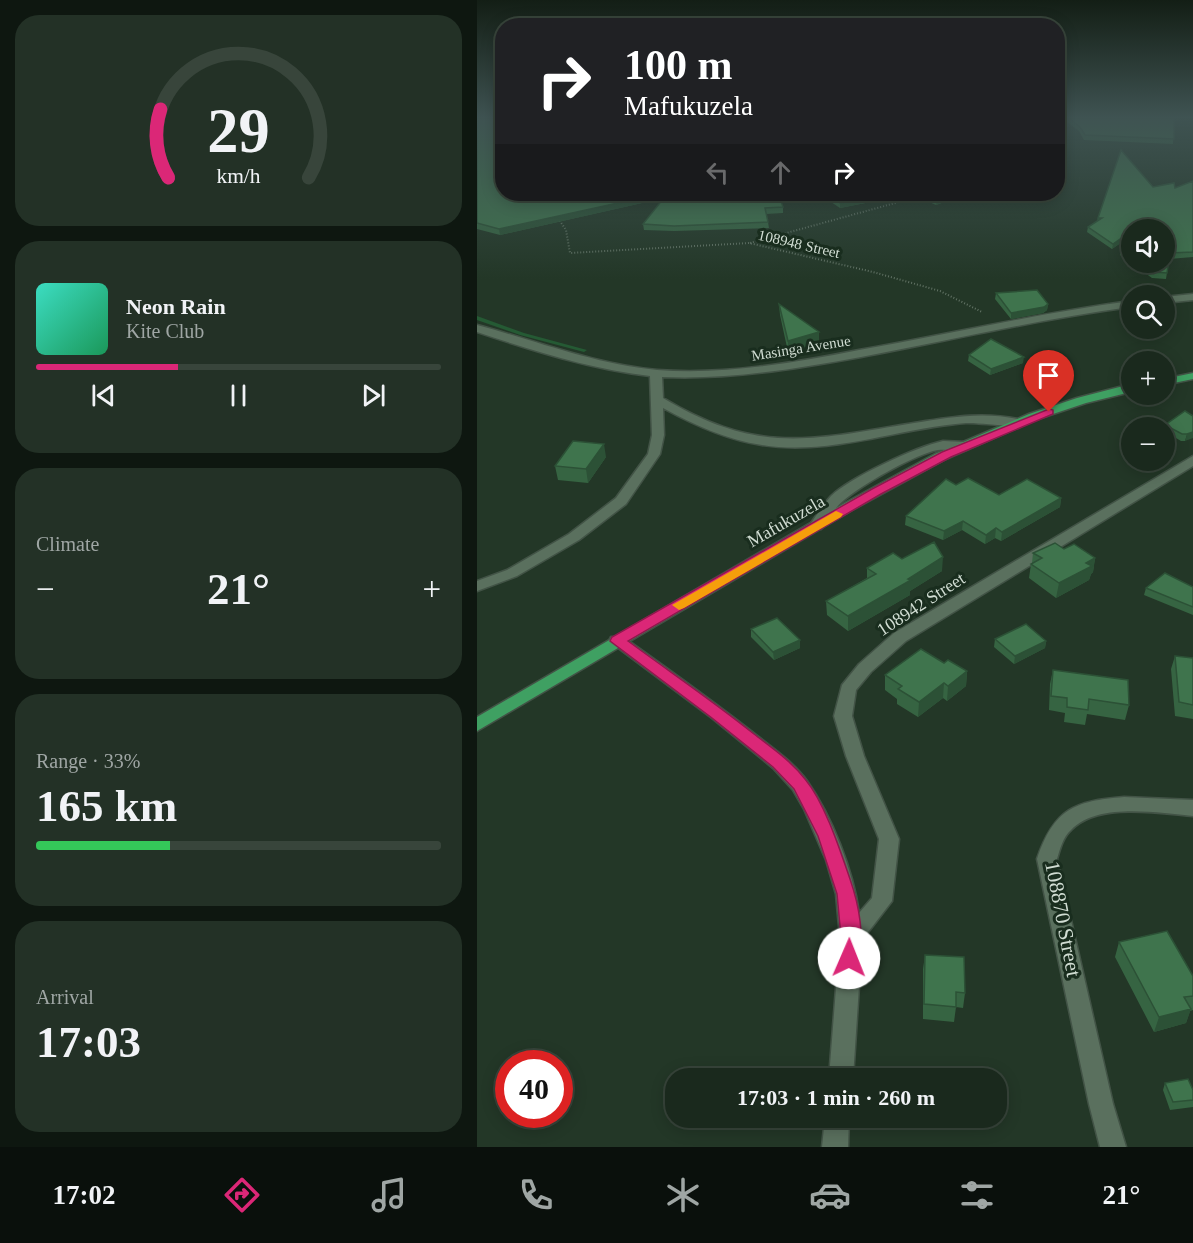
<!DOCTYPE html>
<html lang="en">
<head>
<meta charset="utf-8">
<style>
  :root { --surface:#1a291d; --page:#233126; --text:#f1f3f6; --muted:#9fa6a4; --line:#38453b; --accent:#db2777 }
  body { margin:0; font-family:"Times New Roman",serif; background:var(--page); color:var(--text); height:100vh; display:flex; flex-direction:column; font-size:22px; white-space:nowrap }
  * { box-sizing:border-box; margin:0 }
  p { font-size:20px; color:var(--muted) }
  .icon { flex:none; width:33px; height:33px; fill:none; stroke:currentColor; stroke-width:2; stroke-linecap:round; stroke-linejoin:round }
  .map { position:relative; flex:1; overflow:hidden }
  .panel { display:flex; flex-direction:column; gap:15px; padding:15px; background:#0e1710; width:477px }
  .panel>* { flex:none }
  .top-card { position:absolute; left:18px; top:18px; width:570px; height:183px; border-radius:24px; box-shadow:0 3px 15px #0003,0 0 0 2px var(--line); background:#202124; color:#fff; overflow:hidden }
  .controls { position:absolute; left:644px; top:219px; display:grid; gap:12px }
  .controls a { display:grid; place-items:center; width:54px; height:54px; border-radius:50%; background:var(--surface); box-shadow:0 3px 15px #0003,0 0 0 2px var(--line); font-size:30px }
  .speed { position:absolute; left:18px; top:1050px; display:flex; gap:12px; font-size:30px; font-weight:700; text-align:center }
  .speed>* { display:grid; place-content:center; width:78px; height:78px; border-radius:50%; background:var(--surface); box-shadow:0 3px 15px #0003,0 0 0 2px var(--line); line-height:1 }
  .speed .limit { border:9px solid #d22; background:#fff; color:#111 }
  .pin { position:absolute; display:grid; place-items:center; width:51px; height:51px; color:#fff; margin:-62px -26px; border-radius:50% 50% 50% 0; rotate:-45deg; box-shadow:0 0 6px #0007 }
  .pin .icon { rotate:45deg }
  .me { position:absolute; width:66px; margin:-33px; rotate:1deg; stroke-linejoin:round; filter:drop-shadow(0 0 4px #0008) }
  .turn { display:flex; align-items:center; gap:21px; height:126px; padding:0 30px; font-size:27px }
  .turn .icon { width:78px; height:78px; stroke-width:2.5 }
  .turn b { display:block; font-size:42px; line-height:51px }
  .lanes { display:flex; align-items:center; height:57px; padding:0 30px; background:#0003; justify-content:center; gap:30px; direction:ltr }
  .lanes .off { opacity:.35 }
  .big { font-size:45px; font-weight:600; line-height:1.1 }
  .panel .tile { flex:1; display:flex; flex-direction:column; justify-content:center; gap:9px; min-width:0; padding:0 21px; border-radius:24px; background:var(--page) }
  .panel .dial { align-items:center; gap:0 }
  .dial svg { height:156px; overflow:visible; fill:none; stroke:var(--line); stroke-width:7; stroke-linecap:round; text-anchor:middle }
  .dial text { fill:var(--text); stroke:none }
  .song { display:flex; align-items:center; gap:18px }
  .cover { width:72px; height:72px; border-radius:9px; background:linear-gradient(135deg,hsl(170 70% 55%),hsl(150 70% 35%)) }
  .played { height:6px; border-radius:3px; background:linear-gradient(90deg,var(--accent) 35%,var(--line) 35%) }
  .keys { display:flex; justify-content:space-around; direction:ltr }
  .heat { display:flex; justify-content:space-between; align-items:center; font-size:33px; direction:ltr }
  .charge { height:9px; border-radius:4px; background:linear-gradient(90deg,#34c759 33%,var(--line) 0) }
  .trip { position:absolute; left:188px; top:1068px; width:342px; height:60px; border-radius:24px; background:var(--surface); box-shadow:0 3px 15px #0003,0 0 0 2px var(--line); font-weight:600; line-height:60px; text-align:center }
  .menu { display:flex; height:96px; justify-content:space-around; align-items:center; background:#0a100c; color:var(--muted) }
  .menu .icon { width:42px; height:42px }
  .menu .active { color:var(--accent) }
  .menu b { font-size:27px; color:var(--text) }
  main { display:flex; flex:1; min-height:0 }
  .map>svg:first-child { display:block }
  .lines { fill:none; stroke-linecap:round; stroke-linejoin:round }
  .stream { fill:#255a34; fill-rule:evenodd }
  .minor-casing { stroke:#425346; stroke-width:3 }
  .major-casing { stroke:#425346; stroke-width:3 }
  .path { stroke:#617264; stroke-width:2; stroke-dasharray:1 2; stroke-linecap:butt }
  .minor { fill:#5a705e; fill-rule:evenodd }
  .major { fill:#3fa062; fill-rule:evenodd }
  .wall { fill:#366442; fill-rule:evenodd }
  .shaded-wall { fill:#2c5136 }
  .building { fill:#3f744d; stroke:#2c5136; stroke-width:1.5 }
  .route { fill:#db2777; stroke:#8e194d; stroke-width:1.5 }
  .slow { fill:#f59e0b }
  .labels { text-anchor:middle; stroke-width:6; stroke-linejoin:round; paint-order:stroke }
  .far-street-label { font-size:15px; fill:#d0dcd2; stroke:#192d1e }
  .street-label { font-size:18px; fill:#d0dcd2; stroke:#192d1e }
  .near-street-label { font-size:21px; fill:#d0dcd2; stroke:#192d1e }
</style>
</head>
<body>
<main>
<section class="panel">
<div class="tile dial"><svg viewBox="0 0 100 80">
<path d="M14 69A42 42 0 1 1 86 69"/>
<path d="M14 69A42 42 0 0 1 10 34" stroke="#db2777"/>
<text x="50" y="56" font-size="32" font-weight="700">29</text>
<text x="50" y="72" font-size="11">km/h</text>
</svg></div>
<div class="tile">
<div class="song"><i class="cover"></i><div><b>Neon Rain</b><p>Kite Club</p></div></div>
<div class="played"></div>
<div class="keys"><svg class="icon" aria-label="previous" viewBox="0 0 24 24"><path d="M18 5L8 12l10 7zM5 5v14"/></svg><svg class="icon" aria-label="pause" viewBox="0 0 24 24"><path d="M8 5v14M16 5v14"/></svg><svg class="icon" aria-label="next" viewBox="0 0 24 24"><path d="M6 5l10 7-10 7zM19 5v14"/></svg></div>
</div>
<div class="tile"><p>Climate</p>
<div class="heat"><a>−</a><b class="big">21°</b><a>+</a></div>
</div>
<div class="tile"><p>Range · 33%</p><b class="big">165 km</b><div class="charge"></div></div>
<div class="tile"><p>Arrival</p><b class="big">17:03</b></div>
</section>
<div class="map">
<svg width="716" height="1147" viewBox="0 0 716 1147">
  <rect width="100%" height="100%" fill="#233727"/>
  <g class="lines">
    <path class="stream" d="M0 316 47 333 110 350 107 352 43 335 0 320Z"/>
    <g class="minor-casing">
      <path id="minor" d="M716 294V300L687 303V297Z
        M654 301V307C563 319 474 340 384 357 318 369 252 380 185 377L186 398C281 455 334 440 437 423 474 417 508 411 545 420L547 423C541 429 502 422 489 423 422 428 353 456 285 445 250 440 217 425 186 408L187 435 183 454 149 504 102 540 40 576 0 591V581L30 570 92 534 139 498 171 454 175 435 173 376C114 369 57 351 0 332V325C60 341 117 364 180 370 248 375 316 363 382 350 473 334 562 313 654 301Z
        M466 441 489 442 495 446C487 454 467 447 456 451 430 459 388 483 367 500 358 507 351 520 344 529H334L332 526C339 516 346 505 354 496 374 477 439 447 466 441Z
        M716 456V466L429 641 394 672 379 690 375 716 387 756 422 839 415 901 385 940 376 1078H352L363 937 359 894 349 860 327 809 316 790 296 768 235 718 132 641 134 637H146C191 669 236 701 279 735 297 749 317 763 330 781 355 817 376 870 382 913L395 898 402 839 369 756 357 716 365 685 382 664 417 633Z
        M647 797 716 800V816C681 813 621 802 594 830 586 837 583 849 580 859L636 1104 649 1147H623L612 1104 560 859C577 809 597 801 647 797Z
        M348 1118H372L371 1147H345Z"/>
    </g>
    <g class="major-casing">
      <path id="major" d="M716 373V379L687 385V379Z
        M654 384V392L609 403 561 419 467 460 377 509 0 731V717L368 503 458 454 552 414 600 398Z"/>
    </g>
    <path class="path" d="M171 200 187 202
      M81 218 89 230 93 253 272 243 396 272 463 291 505 312
      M273 243 451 194"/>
    <use href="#minor" class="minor"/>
    <use href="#major" class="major"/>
  </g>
  <path class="wall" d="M0 118 59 198 86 194H490L459 205 434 194 363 208 345 196 304 202 306 207V213L289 214 291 222 292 228 197 231 167 230 166 224 187 198 23 235 0 229Z
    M580 118H697L696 144 607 140 602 131 586 119Z
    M716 181V257L692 259 689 279 675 278 643 255 645 242 635 249 610 232 611 227 620 221 621 218 676 187 698 188ZM654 230 687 262H654Z
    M519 293 571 304 570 310 566 313 534 319 518 299Z
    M302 304 342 343 311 352 303 315Z
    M492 355 546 363 513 375 491 361Z
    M716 416 708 441H704L687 431 688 425Z
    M129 457 111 483 81 480 78 466Z
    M479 485 522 495 584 498 583 507 524 541 518 538 508 544 485 530 466 540 428 525 429 516Z
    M587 549 618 558 616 572 614 574 612 580 579 598 552 578 554 564 555 563 556 553Z
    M425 559 465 571 433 591V595L371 631 350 615 349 601 390 578V568Z
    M716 587V615L667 595 669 588Z
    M274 629 323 648 297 660 274 637Z
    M518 639 569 641 568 648 537 664 517 647Z
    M698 656 716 658V719L698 716 694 669Z
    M467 663 490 671 489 686 470 701 466 698 441 717 420 704V699L408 690V675Z
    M576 670 652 705 648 720 610 714 608 725 587 722 588 713 572 710 573 684Z
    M642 942 716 976V1010L713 1011 709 1023 677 1032 638 957Z
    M448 955 488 993 486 1008 479 1007 477 1022 446 1019V969Z
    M688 1083 716 1090V1107L693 1110 686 1090Z"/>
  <path class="shaded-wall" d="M182 194H192V197L23 235 22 229Z
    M323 194H345V196L302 202V196Z
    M410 194H434L363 208V203Z
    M476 194H490L459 205 460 200Z
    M646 237 645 242 635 249 636 244Z
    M571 304 570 310 566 313 534 319V313Z
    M342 332V343L311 352V341Z
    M547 357 546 363 513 375 514 369Z
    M716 432V438L708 441 710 434Z
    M127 444 129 457 111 483 109 469Z
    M584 498 583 507 524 541 525 532Z
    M486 521 485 530 466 540 467 531Z
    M519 528 518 538 508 544 509 535Z
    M466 557 465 571 433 591V595L371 631V616Z
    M618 558 616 572 614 574 612 580 579 598 582 583 609 563Z
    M323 640V648L297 660 296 652Z
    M569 641 568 648 537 664 538 656Z
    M490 671 489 686 470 701 471 686Z
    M467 683 466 698 441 717 442 702Z
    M714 1009 709 1023 677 1032 682 1017Z"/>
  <path class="building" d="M0 118H26V194H58V198L86 194H182L22 229 0 223Z
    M592 118H697V139L608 135 603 127Z
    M644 150 676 187 697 183 698 188 716 181V252L693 253 690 273 676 272 663 262H687V230H654V256L644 249 646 237 636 244 611 227 625 218H621Z
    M190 194H323L302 196 306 207 288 208 291 222 197 226 166 224Z
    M350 194H410L363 203Z
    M445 194H476L460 200Z
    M560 290 571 304 567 307 534 313 519 293Z
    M302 304 342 332 311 341Z
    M514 339 547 357 514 369 492 355Z
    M708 411 716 416V432L710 434H705L688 425Z
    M96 441 127 444 109 469 78 466Z
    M491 478 522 495 550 479 584 498 525 532 519 528 509 535 486 521 467 531 429 516 469 479 479 485Z
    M457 542 466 557 431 579 434 580 371 616 349 601 399 574 390 568 416 553 425 559Z
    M578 543 587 549 597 544 618 558 609 563 615 566 582 583 554 564 565 558 556 553Z
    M688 573 716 587V607L669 588Z
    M300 618 323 640 296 652 274 629Z
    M549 624 569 641 538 656 518 639Z
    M444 649 467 663 471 660 490 671 471 686 467 683 442 702 421 689 425 686 408 675Z
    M698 656 716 658V705L702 702Z
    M576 670 651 680 652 705 612 699 611 710 590 707V698L574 696Z
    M690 931 716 976V996L707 997 714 1009 682 1017 642 942Z
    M448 955 487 957 488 993 479 992V1007L447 1004Z
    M711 1079 716 1090V1100L696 1102 688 1083Z"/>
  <linearGradient id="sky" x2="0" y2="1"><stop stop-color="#131e15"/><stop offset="0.42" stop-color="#3f5352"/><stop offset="1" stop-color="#3f5352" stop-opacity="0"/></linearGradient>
  <rect width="716" height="279" fill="url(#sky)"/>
  <path class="route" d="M572 409 576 410V414L474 457 404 494 151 641C193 672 236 701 277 734 295 748 314 761 328 779 348 803 363 850 373 879 381 902 390 941 379 964L372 967 365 964 363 958 364 937 360 894 341 836 317 789 296 767 235 718 133 641 135 637 395 489 465 452Z"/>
  <path class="slow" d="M359 511 366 514 364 517 207 608 202 610 195 605Z"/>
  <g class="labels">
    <g class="far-street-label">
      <text transform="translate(322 244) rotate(13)" y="5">108948 Street</text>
      <text transform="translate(324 348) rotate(-9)" y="5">Masinga Avenue</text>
    </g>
    <g class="street-label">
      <text transform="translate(309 521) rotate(-30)" y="6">Mafukuzela</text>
      <text transform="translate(444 604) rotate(-33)" y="6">108942 Street</text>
    </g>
    <g class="near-street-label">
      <text transform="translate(586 919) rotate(79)" y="7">108870 Street</text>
    </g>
  </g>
</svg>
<div class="controls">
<a><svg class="icon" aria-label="sound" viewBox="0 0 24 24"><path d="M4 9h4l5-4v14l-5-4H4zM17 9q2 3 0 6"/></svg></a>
<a><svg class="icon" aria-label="search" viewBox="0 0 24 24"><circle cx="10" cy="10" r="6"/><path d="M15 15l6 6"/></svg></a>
<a>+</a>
<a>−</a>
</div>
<div class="speed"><div class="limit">40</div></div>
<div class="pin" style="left:572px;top:412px;background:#d93025"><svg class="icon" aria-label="arrive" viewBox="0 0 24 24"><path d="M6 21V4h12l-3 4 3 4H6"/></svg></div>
<svg class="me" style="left:372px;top:958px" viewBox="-20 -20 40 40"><circle r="19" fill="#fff"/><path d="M0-13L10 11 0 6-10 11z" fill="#db2777"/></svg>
<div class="trip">17:03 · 1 min · 260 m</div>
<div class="top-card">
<div class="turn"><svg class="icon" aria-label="right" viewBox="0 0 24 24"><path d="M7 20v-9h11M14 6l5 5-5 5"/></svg><div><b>100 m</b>Mafukuzela</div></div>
<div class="lanes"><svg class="icon off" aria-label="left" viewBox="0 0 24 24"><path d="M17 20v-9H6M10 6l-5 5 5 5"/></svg><svg class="icon off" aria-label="ahead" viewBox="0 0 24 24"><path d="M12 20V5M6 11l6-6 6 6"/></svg><svg class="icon" aria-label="right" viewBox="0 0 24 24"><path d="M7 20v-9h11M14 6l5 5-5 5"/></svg></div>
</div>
</div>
</main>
<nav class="menu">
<b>17:02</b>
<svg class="icon active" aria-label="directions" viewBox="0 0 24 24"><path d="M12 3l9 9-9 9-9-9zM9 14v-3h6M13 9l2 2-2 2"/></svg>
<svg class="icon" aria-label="music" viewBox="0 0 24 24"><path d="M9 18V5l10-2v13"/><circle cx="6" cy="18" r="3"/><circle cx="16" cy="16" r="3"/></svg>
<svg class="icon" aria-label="phone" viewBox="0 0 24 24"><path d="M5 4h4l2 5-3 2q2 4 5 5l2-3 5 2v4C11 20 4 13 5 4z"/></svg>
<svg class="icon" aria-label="climate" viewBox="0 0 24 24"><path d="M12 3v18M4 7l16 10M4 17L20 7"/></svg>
<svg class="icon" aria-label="car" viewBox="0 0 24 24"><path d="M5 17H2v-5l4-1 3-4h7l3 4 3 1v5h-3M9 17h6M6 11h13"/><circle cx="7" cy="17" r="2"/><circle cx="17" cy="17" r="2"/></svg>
<svg class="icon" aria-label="filters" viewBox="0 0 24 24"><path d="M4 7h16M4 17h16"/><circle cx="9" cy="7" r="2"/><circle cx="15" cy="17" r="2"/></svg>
<b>21°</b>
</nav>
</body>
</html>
